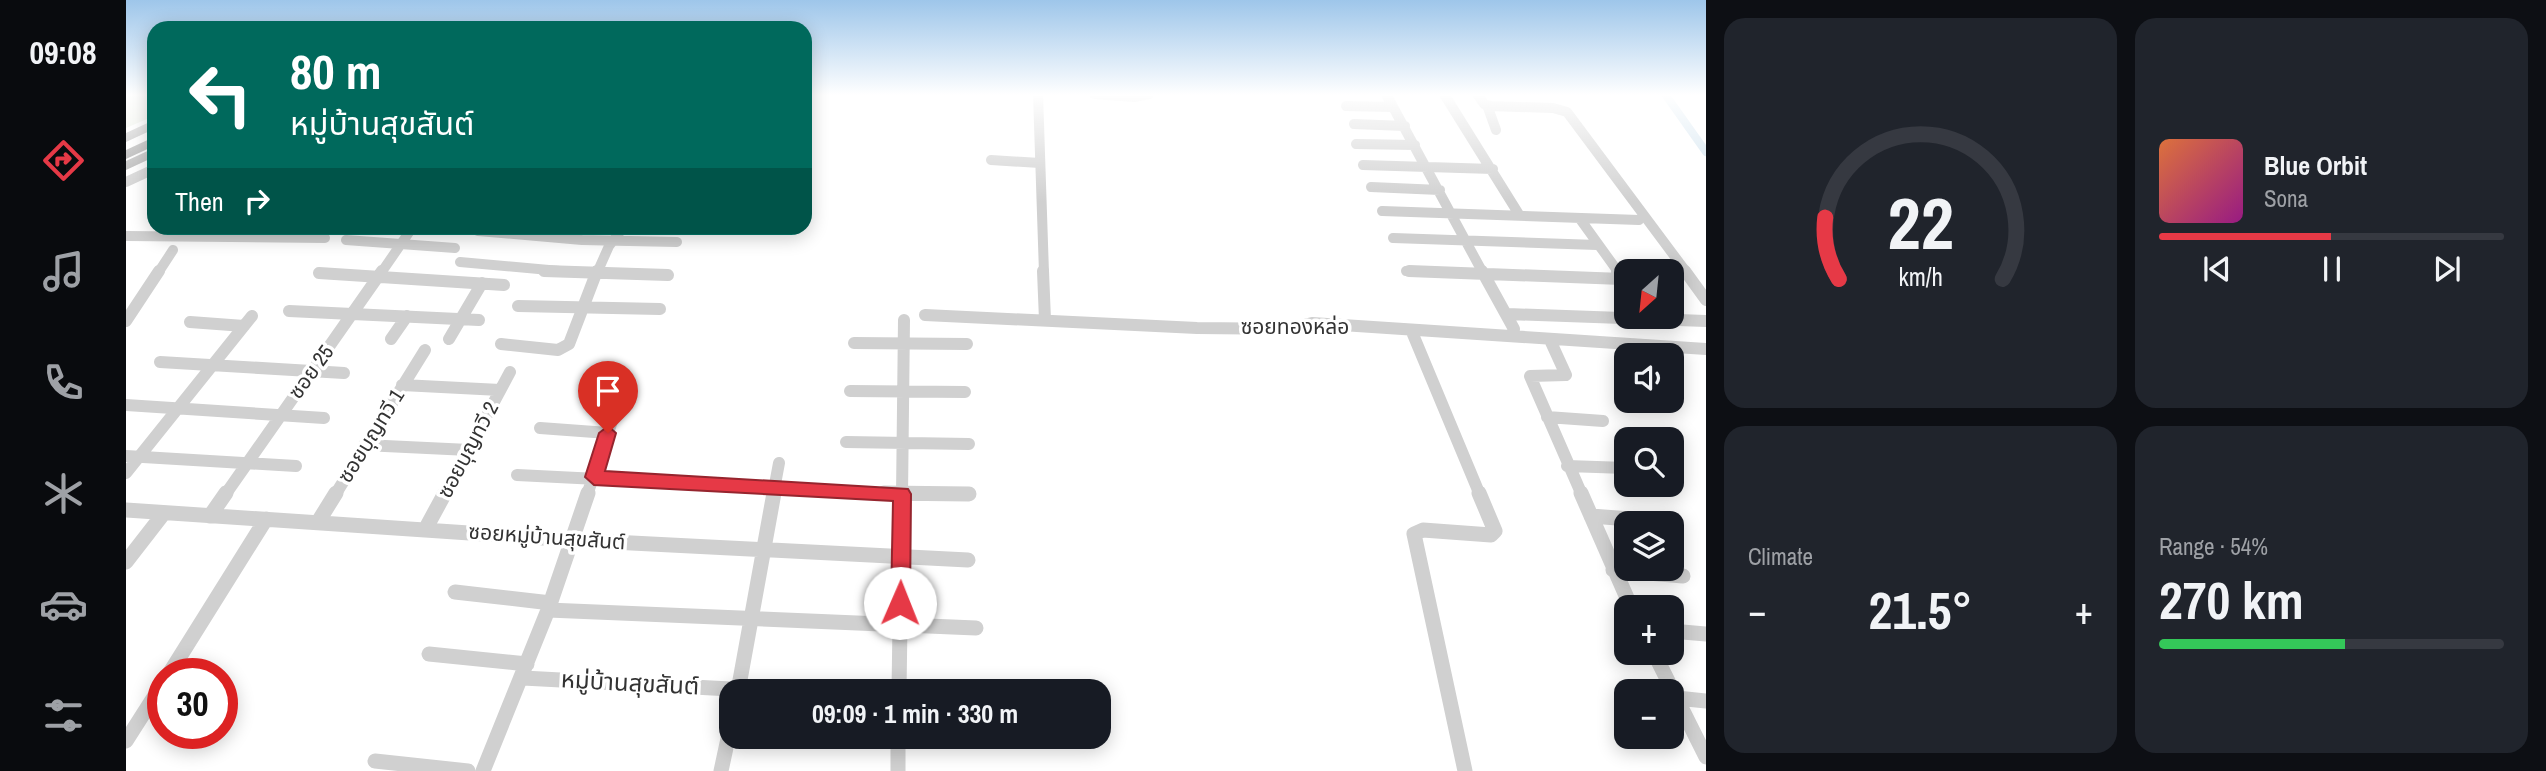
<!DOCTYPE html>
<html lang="en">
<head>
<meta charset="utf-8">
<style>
  :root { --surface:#171b24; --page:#20242c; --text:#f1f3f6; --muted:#9ea1a6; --line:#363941; --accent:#e63946 }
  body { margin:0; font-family:"Archivo Narrow","Noto Sans Thai",sans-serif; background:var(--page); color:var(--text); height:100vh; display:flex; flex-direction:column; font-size:26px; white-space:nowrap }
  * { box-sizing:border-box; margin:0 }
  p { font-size:23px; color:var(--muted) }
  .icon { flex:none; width:38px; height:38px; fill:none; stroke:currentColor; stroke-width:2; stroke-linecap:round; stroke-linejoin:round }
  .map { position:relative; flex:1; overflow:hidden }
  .details { display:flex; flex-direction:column; gap:18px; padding:18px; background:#0d0f14; width:840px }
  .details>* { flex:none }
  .hud { position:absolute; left:21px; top:21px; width:665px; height:214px; border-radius:21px; box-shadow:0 4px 18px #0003; background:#00695c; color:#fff; overflow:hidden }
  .needle { width:46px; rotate:207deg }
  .buttons { position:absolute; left:1488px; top:259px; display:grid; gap:14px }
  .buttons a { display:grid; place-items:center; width:70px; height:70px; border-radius:14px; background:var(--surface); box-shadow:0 4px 18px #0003; font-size:35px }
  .speed { position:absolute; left:21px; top:658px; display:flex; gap:14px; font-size:35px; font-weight:700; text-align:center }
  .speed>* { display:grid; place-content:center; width:91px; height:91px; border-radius:50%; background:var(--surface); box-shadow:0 4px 18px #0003; line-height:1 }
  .speed .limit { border:10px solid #d22; background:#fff; color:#111 }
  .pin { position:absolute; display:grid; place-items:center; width:60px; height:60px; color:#fff; margin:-72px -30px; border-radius:50% 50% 50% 0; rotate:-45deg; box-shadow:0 0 7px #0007 }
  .pin .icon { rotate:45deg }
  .me { position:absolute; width:77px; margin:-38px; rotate:1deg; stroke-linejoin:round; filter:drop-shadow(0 0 5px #0008) }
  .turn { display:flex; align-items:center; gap:24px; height:147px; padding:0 28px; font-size:32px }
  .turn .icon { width:91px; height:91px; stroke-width:2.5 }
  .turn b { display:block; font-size:49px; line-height:60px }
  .then { display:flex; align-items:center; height:66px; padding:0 28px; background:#0003; gap:14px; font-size:26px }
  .big { font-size:52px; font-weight:800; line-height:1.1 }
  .details .tile { flex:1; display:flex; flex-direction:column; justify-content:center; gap:10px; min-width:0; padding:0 24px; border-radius:21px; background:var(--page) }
  .details .dial { align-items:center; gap:0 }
  .dial svg { height:182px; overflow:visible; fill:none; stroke:var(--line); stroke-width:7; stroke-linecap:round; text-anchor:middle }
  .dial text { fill:var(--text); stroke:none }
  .song { display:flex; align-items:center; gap:21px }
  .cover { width:84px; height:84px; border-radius:10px; background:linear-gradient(135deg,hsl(20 70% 55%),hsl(310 70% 35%)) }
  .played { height:7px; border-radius:4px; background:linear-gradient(90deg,var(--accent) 50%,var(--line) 50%) }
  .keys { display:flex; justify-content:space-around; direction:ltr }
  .heat { display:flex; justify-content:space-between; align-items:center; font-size:38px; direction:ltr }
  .charge { height:10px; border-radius:5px; background:linear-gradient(90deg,#34c759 54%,var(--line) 0) }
  .details .tiles { flex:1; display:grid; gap:18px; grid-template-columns:repeat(2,1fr) }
  .trip { position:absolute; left:593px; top:679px; width:392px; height:70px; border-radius:21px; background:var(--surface); box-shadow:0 4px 18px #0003; font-weight:800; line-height:70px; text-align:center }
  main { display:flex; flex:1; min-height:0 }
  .menu { display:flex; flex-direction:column; width:126px; justify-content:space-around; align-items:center; background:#090b0e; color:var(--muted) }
  .menu .icon { width:49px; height:49px }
  .menu .active { color:var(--accent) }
  .menu b { font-size:32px; color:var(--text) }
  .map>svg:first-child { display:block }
  .green { fill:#e6ecdf }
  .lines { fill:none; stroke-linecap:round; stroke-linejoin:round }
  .canal { stroke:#cfe2ee; stroke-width:8 }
  .minor-far2 { stroke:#d0d0d0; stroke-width:10 }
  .minor-far1 { stroke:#d0d0d0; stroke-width:12 }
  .minor { stroke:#d0d0d0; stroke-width:15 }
  .major { fill:#ababab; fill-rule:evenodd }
  .highway { fill:#9a9a9a; fill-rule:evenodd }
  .route { fill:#e63946; stroke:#96252e; stroke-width:2 }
  .labels { text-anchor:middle; stroke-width:7; stroke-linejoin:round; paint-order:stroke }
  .street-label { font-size:21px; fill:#333; stroke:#fff }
  .near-street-label { font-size:24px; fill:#333; stroke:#fff }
</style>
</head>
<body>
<main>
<nav class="menu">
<b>09:08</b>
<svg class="icon active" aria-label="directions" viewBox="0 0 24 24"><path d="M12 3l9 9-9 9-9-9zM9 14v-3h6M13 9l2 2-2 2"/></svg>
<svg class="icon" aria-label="music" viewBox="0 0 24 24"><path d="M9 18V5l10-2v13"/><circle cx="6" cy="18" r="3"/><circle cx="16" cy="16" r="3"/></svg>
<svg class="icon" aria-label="phone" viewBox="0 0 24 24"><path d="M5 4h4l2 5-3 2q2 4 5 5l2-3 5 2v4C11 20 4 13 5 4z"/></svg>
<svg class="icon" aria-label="climate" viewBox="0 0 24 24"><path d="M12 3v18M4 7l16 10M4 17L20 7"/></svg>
<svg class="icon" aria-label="car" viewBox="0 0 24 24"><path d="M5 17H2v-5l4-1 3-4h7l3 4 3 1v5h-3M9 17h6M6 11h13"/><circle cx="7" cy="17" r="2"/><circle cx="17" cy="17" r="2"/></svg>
<svg class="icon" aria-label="filters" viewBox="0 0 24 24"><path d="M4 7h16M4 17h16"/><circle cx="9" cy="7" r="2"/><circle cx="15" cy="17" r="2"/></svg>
</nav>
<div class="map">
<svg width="1580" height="771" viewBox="0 0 1580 771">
  <rect width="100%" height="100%" fill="#fff"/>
  <path class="green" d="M0 94H28V116L0 128Z"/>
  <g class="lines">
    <path class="canal" d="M1539 94 1580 152"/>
    <path class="minor-far2" d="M912 94 918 273
      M968 94 1008 97 1023 94
      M1260 94 1357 273
      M1318 94 1394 216
      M1351 94 1358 104 1364 106 1427 108 1441 112 1561 273
      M1361 105 1370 130
      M1220 106 1267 107
      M1228 124 1279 126
      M1230 144 1289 145
      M865 160 914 163
      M1237 165 1367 169
      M0 182 28 169
      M1245 187 1314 190
      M1256 211 1513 220
      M1454 219 1493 273
      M352 231 456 240 551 242
      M0 236 199 238
      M1267 238 1471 245
      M220 240 329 248
      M334 262 456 273
      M1280 271 1330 273
      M32 273 47 250
      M255 273 286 228
      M471 273 483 246 497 228"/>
    <path class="minor-far1" d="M418 271 542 275
      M917 271 919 320
      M1283 271 1496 279
      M1356 271 1388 329
      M1491 271 1500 283
      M1559 271 1580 300
      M193 273 378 285
      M392 306 534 309
      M163 311 353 320
      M1382 314 1580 321
      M799 315 1071 328 1162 329 1186 323 1580 349
      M0 321 33 271
      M64 322 118 326
      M1286 332 1354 495
      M265 339 281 316
      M323 339 356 283
      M1424 340 1440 375 1404 376 1456 495
      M728 343 841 344
      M375 344 432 350 443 344 471 271
      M34 362 218 373
      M276 385 374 390
      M724 391 839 392
      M0 405 198 418
      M1421 417 1477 421
      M414 428 482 433
      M720 442 843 444
      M238 445 343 450
      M0 456 170 466
      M1441 466 1500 468
      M0 473 126 316
      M391 475 776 494H843
      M99 495 256 271
      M209 495 299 350
      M318 495 384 372
      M461 495 486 421
      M647 495 653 463
      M776 495 778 320"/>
    <path class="minor" d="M758 493 843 494
      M1455 493 1505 607
      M0 510 447 540 842 560
      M84 516 100 493
      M1465 516 1530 521
      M192 522 210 493
      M300 528 319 493
      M0 562 38 513
      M1487 570 1557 576
      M329 592 425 603
      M422 610 850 628
      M1545 631 1580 634
      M1528 653 1580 757
      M303 654 401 664
      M43 674 140 519
      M397 678 643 691
      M612 691 648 493
      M773 691 776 493
      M1551 698 1580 701
      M772 737V771
      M0 741 37 683
      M249 761 342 771
      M357 771 422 610 462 493
      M595 771 606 720
      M1339 771 1288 534 1297 530 1365 535 1369 531 1353 493"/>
    <path class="major" d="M28 120V129L0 142V133Z
      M28 148V157L0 170V161Z"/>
    <path class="highway" d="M28 137V146L0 159V150Z"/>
  </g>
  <linearGradient id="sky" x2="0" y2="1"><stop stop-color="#9ec6ea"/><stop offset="0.47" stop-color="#fff"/><stop offset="1" stop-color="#fff" stop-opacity="0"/></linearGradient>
  <rect width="1580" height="202" fill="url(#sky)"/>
  <path class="route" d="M482 426 490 433 479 471 782 489 785 494 784 603 781 610 774 612 768 610 765 603 767 501 468 485 459 477 473 433Z"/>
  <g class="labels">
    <g class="street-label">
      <text x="1169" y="334">ซอยทองหล่อ</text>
      <text transform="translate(185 372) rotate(-54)" y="7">ซอย 25</text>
      <text transform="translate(245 436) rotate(-58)" y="7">ซอยบุญทวี 1</text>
      <text transform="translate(342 450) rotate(-62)" y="7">ซอยบุญทวี 2</text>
      <text transform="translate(421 537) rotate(4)" y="7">ซอยหมู่บ้านสุขสันต์</text>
    </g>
    <g class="near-street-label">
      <text transform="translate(504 683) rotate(3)" y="8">หมู่บ้านสุขสันต์</text>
    </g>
  </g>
</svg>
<div class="buttons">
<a><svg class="needle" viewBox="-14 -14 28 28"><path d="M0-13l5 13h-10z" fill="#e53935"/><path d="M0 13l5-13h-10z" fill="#9ea1a6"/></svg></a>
<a><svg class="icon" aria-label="sound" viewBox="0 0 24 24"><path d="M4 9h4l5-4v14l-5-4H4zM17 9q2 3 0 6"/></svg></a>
<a><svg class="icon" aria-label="search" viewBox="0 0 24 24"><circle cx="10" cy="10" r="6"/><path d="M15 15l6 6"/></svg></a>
<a><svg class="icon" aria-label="layers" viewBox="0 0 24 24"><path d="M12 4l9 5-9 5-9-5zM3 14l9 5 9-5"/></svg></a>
<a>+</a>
<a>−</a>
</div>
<div class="speed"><div class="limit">30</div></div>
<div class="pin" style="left:482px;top:433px;background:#d93025"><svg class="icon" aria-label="arrive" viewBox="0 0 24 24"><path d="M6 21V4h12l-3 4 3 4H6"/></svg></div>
<svg class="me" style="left:774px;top:603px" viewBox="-20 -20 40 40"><circle r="19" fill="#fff"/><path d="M0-13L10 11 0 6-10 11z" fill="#e63946"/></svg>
<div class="trip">09:09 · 1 min · 330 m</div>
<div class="hud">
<div class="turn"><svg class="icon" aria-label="left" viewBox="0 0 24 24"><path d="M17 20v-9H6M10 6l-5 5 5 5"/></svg><div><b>80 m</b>หมู่บ้านสุขสันต์</div></div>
<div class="then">Then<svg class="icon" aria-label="right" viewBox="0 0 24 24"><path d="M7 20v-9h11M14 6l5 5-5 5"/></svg></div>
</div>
</div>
<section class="details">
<div class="tiles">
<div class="tile dial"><svg viewBox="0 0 100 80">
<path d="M14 69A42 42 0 1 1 86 69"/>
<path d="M14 69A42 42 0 0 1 8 42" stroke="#e63946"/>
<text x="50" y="56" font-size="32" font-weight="700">22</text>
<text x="50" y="72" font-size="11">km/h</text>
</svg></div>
<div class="tile">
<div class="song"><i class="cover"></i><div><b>Blue Orbit</b><p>Sona</p></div></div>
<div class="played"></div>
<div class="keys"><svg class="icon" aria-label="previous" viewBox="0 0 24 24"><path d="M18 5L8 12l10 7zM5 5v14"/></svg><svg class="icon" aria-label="pause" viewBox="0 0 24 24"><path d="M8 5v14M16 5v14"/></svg><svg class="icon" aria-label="next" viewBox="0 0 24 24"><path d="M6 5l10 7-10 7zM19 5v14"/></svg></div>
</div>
<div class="tile"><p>Climate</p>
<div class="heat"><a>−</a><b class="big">21.5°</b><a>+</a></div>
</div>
<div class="tile"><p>Range · 54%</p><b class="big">270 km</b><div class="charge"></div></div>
</div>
</section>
</main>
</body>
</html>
